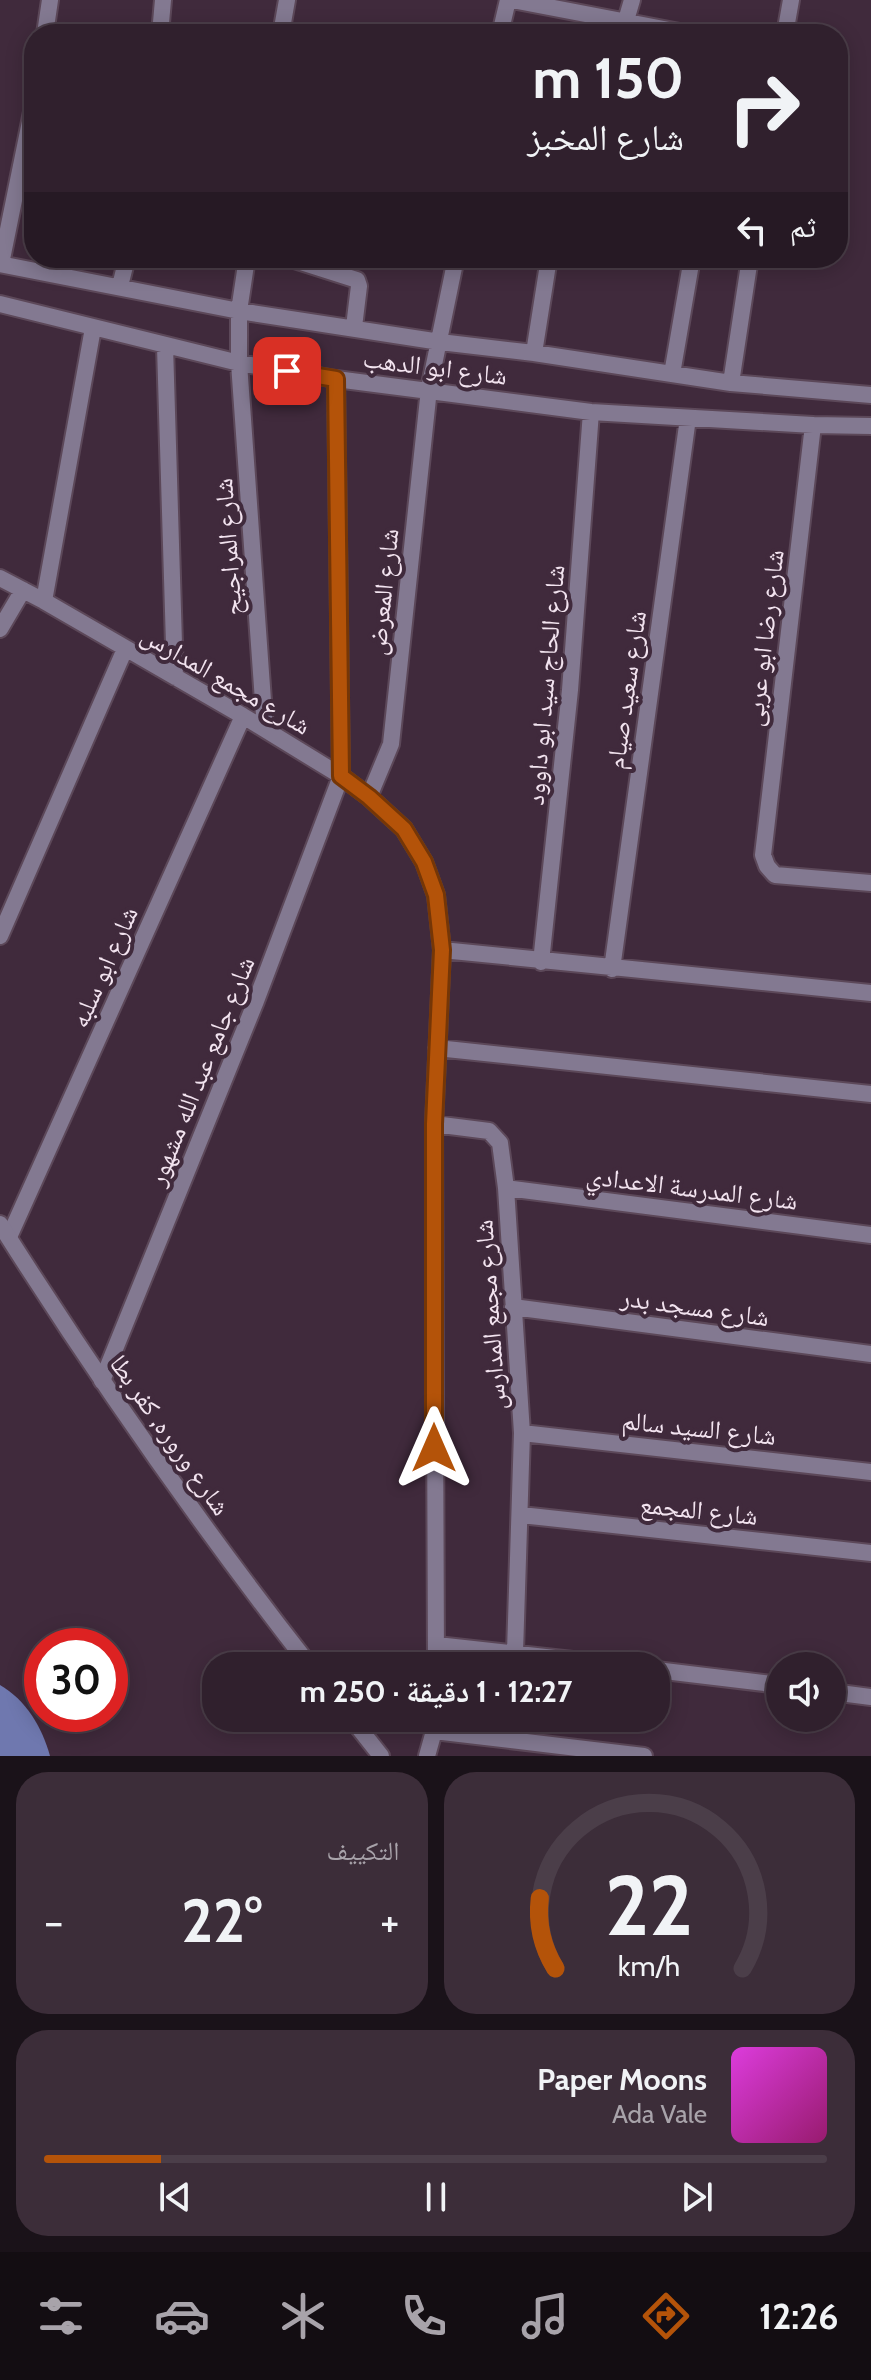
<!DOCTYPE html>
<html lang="ar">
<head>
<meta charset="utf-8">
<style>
  :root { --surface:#30202d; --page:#3c2d39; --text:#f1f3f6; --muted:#a8a3aa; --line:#4b3e49; --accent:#b45309 }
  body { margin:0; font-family:Cabin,"Noto Naskh Arabic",sans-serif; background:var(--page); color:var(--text); direction:rtl; height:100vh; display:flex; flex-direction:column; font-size:30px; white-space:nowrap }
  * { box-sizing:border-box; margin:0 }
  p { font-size:26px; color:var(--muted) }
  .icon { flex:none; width:44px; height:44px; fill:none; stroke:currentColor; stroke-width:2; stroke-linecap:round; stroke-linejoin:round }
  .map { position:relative; height:1756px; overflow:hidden; direction:ltr }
  .drawer { display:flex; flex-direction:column; gap:16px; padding:16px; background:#1a1219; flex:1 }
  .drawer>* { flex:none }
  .banner { position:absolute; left:24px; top:24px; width:824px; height:244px; border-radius:32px; box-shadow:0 4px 20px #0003,0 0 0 2px var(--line); direction:rtl; background:#30202d; color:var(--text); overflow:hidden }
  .tools { position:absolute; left:766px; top:1652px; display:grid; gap:16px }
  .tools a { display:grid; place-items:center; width:80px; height:80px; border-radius:50%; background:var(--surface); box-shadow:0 4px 20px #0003,0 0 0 2px var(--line); font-size:40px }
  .speed { position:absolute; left:24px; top:1628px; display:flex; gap:16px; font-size:40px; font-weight:700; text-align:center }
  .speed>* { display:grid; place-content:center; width:104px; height:104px; border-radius:50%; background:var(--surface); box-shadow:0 4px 20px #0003,0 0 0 2px var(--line); line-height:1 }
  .speed .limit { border:12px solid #d22; background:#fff; color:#111 }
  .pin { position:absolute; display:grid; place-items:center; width:68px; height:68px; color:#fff; margin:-34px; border-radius:16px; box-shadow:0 4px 12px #0006 }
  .me { position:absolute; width:88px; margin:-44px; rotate:0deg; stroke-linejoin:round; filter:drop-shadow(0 0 6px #0008) }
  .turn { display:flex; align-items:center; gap:28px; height:168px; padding:0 32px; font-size:36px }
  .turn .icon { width:104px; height:104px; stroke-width:2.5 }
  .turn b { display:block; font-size:56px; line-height:68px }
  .then { display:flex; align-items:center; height:76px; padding:0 32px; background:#0003; gap:16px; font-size:30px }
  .big { font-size:60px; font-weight:700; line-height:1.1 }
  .drawer .widget { flex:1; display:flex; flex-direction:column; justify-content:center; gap:12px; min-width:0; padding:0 28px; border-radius:32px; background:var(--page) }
  .drawer .dial { align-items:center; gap:0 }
  .dial svg { height:208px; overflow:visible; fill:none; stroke:var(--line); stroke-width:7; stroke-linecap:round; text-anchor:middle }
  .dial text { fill:var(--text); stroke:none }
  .song { display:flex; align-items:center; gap:24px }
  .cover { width:96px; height:96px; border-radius:12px; background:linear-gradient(135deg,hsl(300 70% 55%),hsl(320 70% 35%)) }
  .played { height:8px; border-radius:4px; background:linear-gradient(90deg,var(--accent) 15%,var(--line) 15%) }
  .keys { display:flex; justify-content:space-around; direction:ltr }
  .heat { display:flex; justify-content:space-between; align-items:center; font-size:44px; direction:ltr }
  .drawer .tiles { flex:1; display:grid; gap:16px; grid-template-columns:1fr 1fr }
  .widget:last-child { grid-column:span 2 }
  .trip { position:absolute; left:202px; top:1652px; width:468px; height:80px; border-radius:32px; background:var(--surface); box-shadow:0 4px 20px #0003,0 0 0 2px var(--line); font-weight:700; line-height:80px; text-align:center; direction:rtl }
  .dock { display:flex; height:128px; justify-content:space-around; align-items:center; background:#130d12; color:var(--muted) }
  .dock .icon { width:56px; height:56px }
  .dock .selected { color:var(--accent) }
  .dock b { font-size:36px; color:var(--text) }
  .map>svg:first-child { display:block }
  .water { fill:#6f78af }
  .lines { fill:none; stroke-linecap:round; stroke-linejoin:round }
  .minor-casing { stroke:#5c4859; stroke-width:20 }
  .tertiary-casing { stroke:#5c4859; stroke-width:20 }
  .minor { stroke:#837991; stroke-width:16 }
  .tertiary { stroke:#837991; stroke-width:16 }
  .route-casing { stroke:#753606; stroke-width:20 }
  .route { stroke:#b45309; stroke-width:14 }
  .labels { text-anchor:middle; stroke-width:8; stroke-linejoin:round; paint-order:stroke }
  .street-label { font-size:26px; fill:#f2e3ef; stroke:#402a3c }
</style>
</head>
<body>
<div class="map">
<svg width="871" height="1756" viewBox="0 0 871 1756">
  <rect width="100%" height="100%" fill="#402a3c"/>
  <path class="water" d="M0 1685C26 1700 42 1727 50 1756H0Z"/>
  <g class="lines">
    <g class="minor-casing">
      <path id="minor" d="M512 0 690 34
        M45 34 50 0
        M160 34 163 0
        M281 34 287 0
        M500 34 508 0
        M622 34 632 0
        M785 34 791 0
        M247 258 239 311V363L265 729
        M288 258 357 280 359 286 354 327
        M0 264 239 311 440 342 534 353 731 383 871 395
        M1 264 34 102
        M120 286 127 258
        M0 304 239 363 336 379 591 412 813 425 871 426
        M165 346 175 677
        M534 353 549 258
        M672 374 692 258
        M731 383 750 258
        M813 425 763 855 767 866 775 875 871 883
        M0 578 44 601 243 716 341 776 369 797 404 829 424 862 436 895 442 950 434 1124 436 1666
        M44 601 93 328
        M0 629 23 590
        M369 797 391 744 429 389 456 258
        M0 936 125 649
        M442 950 871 993
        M541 962 570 690 591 412
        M612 969 688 418
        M437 1048 871 1094
        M434 1124 489 1131 500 1143 506 1188 522 1433 515 1652
        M506 1188 871 1235
        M9 1237 243 716
        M513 1307 871 1354
        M102 1381 256 1001 341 776 336 379
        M522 1433 871 1472
        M521 1515 871 1553
        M437 1645 627 1666
        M656 1670 780 1685
        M832 1692 871 1697
        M434 1731 644 1756
        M427 1756 434 1731 435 1718"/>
    </g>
    <g class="tertiary-casing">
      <path id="tertiary" d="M0 1224C96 1376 199 1524 310 1666
        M351 1718 381 1756"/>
    </g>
    <use href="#minor" class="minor"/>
    <use href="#tertiary" class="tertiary"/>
  </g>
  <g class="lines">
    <g class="route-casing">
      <path id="route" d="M287 371 336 379 341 776 369 797 404 829 424 862 436 895 442 950 434 1124V1448"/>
    </g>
    <use href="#route" class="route"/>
  </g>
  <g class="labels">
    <g class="street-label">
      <text transform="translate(435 367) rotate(7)" y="9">شارع ابو الدهب</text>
      <text transform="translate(228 547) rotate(-94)" y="9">شارع المراجيح</text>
      <text transform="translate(383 592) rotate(-84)" y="9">شارع المعرض</text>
      <text transform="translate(764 638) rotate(-83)" y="9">شارع رضا ابو عربى</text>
      <text transform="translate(226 680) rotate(30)" y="9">شارع مجمع المدارس</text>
      <text transform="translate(545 685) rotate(-85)" y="9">شارع الحاج سيد ابو داوود</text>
      <text transform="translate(626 690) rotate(-82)" y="9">شارع سعيد صيام</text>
      <text transform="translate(104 967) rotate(-66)" y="9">شارع ابو سلبه</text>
      <text transform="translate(201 1071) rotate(-68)" y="9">شارع جامع عبد الله مشهور</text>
      <text transform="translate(692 1188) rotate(7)" y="9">شارع المدرسة الاعدادي</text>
      <text transform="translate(695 1307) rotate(8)" y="9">شارع مسجد بدر</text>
      <text transform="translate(490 1315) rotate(-94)" y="9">شارع مجمع المدارس</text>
      <text transform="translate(699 1428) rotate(6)" y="9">شارع السيد سالم</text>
      <text transform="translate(170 1435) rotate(55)" y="9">شارع وروره, كفر بطا</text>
      <text transform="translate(699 1510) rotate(6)" y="9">شارع المجمع</text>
    </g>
  </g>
</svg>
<div class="tools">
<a><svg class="icon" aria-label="sound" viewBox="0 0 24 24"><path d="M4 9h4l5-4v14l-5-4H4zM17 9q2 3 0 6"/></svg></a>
</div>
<div class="speed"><div class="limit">30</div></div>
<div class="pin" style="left:287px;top:371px;background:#d93025"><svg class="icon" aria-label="arrive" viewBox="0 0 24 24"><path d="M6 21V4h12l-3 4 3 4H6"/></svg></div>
<svg class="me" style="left:434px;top:1448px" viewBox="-20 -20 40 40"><path d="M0-17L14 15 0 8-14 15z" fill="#b45309" stroke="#fff" stroke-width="4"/></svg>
<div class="trip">12:27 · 1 دقيقة · 250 m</div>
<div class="banner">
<div class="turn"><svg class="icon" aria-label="right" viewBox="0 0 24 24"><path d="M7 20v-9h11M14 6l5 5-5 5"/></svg><div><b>150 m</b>شارع المخبز</div></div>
<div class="then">ثم<svg class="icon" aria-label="left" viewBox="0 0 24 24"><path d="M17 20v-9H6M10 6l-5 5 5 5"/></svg></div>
</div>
</div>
<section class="drawer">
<div class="tiles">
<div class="widget dial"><svg viewBox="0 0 100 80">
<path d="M14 69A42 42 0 1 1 86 69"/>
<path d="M14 69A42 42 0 0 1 8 42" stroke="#b45309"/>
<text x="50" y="56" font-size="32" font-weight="700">22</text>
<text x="50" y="72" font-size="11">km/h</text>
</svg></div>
<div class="widget"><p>التكييف</p>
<div class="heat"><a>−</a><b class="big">22°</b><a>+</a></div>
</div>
<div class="widget">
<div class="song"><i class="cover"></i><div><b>Paper Moons</b><p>Ada Vale</p></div></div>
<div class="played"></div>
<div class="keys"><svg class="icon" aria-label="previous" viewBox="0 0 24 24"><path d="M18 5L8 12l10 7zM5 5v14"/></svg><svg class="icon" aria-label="pause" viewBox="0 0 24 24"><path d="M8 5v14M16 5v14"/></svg><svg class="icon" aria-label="next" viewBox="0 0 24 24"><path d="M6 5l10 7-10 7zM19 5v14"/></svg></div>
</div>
</div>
</section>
<nav class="dock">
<b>12:26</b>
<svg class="icon selected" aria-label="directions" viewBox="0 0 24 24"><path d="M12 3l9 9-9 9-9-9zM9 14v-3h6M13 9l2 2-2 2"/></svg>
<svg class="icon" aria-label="music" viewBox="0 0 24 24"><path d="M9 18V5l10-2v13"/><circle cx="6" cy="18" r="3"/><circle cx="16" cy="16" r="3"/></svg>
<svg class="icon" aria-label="phone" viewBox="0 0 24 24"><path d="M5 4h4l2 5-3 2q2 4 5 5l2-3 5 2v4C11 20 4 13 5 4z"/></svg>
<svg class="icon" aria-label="climate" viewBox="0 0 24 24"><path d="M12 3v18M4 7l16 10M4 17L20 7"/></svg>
<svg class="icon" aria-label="car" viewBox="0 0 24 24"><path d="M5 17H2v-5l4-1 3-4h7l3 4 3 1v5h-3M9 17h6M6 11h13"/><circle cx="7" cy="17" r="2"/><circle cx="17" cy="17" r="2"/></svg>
<svg class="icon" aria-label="filters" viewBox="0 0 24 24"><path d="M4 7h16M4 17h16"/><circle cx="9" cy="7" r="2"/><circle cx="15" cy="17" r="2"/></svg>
</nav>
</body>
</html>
